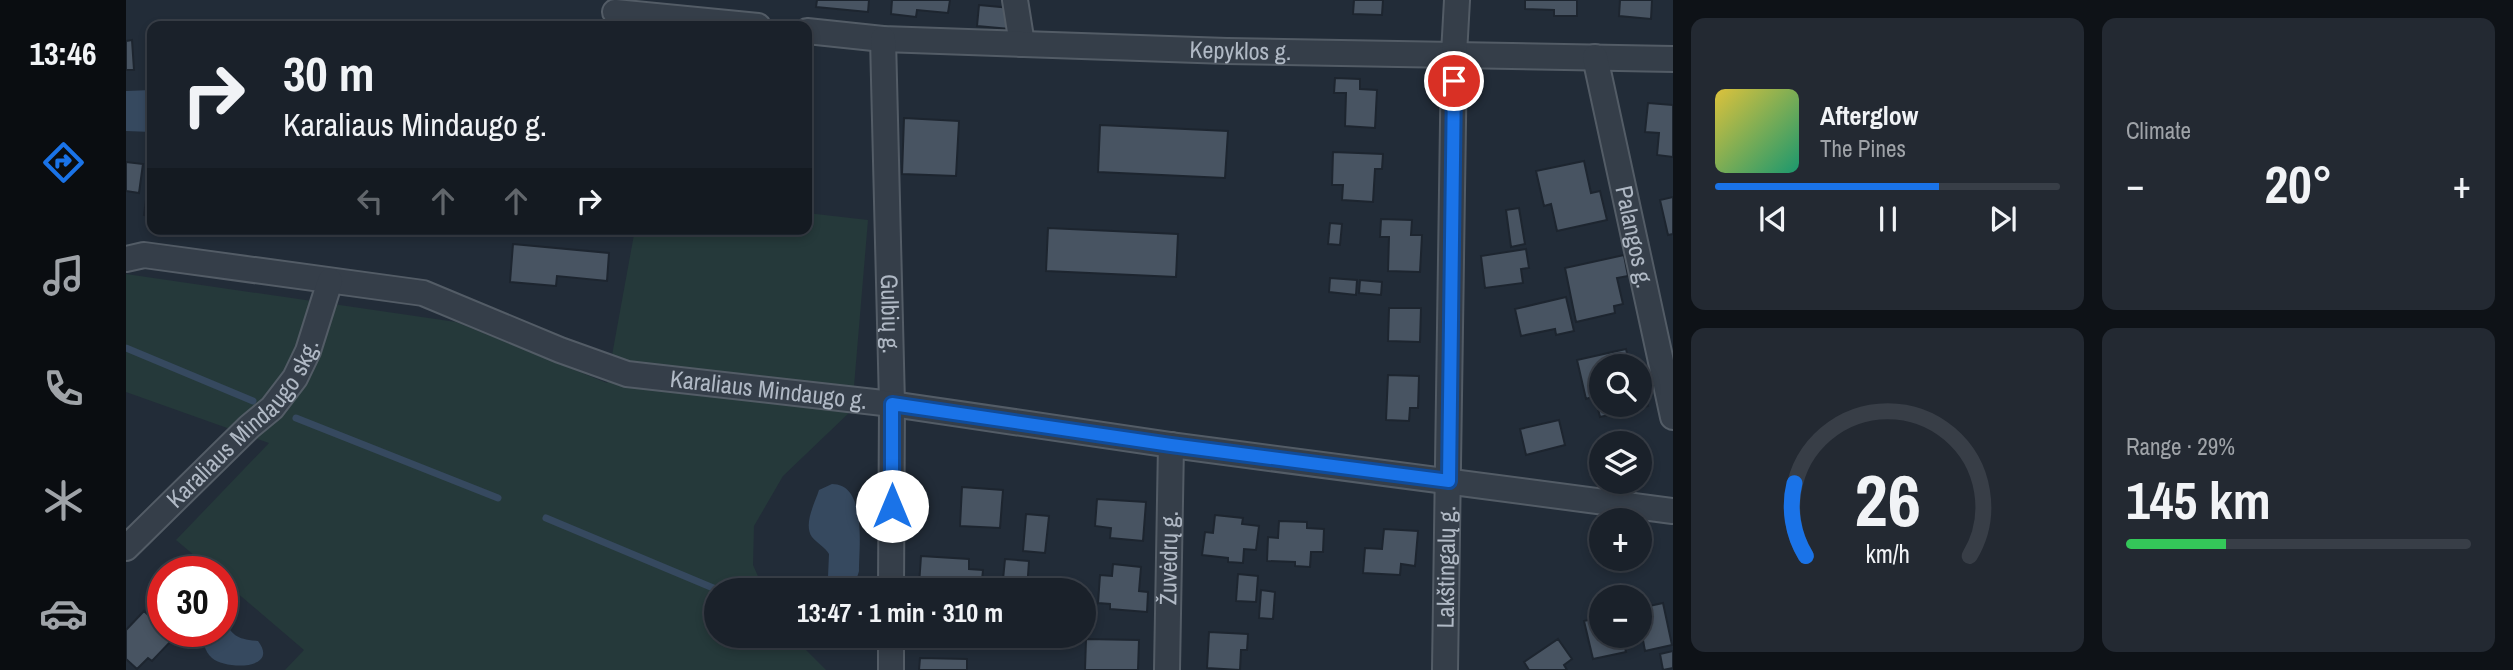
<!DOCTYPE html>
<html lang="en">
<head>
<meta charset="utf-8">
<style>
  :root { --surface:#1a212a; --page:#232932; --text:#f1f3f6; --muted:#9fa3a8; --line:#383e47; --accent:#1a73e8 }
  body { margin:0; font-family:"Archivo Narrow",sans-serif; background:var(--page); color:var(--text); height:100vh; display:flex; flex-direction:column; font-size:26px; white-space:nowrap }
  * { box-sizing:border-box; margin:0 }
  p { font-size:23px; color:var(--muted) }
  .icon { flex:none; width:38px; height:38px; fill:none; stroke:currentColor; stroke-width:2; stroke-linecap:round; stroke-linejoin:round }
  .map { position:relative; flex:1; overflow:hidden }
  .side { display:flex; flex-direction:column; gap:18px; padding:18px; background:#0e1217; width:840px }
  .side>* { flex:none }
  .banner { position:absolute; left:21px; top:21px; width:665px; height:214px; border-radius:14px; box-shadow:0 4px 10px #0003,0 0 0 2px var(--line); background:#1a212a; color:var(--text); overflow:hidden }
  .buttons { position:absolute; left:1463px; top:354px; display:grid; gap:14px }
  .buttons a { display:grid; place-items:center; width:63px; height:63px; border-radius:50%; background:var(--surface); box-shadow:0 4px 10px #0003,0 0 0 2px var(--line); font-size:35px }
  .speed { position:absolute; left:21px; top:556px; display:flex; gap:14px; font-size:35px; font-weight:700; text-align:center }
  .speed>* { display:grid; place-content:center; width:91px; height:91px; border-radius:50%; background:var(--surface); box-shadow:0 4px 10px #0003,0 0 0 2px var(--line); line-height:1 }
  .speed .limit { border:10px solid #d22; background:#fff; color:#111 }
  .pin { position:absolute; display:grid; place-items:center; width:60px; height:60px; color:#fff; margin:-30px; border:4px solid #fff; border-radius:50%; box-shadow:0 2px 7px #0007 }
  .me { position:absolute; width:77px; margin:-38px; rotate:0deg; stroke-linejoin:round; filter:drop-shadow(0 0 5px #0008) }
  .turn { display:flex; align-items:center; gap:24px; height:147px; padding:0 21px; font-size:32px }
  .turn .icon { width:91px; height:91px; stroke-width:2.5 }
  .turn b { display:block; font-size:49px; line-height:60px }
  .lanes { display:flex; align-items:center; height:66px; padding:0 21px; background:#0003; justify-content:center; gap:35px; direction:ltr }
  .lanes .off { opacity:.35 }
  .big { font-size:52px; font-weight:700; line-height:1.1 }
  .side .widget { flex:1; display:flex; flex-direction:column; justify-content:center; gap:10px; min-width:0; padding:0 24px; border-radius:14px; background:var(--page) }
  .side .dial { align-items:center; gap:0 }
  .dial svg { height:182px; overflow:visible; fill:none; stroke:var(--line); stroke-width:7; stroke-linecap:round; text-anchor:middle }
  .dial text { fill:var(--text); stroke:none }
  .song { display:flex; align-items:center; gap:21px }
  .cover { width:84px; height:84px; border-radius:10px; background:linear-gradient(135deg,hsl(50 70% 55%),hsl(160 70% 35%)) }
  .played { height:7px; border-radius:4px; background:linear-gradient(90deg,var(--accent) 65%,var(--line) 65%) }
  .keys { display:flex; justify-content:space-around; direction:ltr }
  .heat { display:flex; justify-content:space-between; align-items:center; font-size:38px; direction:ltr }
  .charge { height:10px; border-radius:5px; background:linear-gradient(90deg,#34c759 29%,var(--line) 0) }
  .side .tiles { flex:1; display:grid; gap:18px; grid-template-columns:repeat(2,1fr) }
  .trip { position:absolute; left:578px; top:578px; width:392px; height:70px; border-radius:35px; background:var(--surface); box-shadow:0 4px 10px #0003,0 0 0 2px var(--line); font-weight:700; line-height:70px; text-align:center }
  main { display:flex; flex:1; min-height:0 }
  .tab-bar { display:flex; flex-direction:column; width:126px; justify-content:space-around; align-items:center; background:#0a0d11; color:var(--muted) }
  .tab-bar .icon { width:49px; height:49px }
  .tab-bar .selected { color:var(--accent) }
  .tab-bar b { font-size:32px; color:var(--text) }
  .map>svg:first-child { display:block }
  .green { fill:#25393a }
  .water { fill:#36495f }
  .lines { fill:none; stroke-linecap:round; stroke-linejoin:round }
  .stream { stroke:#36495f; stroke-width:7 }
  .building { fill:#485462; stroke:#1d252f; stroke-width:2 }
  .minor-casing { stroke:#535c66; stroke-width:28 }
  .minor { stroke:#353e49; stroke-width:24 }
  .route-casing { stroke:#114b97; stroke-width:18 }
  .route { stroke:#1a73e8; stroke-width:12 }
  .labels { text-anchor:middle; stroke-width:5; stroke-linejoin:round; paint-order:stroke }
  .street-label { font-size:24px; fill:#b0b9c5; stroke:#1b232d }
</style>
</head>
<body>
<main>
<nav class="tab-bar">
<b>13:46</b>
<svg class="icon selected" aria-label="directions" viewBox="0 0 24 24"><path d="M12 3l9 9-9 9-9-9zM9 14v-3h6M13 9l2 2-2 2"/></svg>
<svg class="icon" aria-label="music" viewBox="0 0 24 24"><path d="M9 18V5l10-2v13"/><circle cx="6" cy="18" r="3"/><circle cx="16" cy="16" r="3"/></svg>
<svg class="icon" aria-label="phone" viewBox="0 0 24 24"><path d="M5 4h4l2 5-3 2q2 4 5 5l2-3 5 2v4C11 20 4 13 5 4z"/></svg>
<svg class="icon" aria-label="climate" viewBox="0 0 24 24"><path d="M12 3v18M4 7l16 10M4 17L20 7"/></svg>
<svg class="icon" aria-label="car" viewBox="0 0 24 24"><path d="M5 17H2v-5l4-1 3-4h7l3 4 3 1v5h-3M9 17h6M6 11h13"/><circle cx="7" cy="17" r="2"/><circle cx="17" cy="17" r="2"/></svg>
</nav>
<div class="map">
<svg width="1547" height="670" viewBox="0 0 1547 670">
  <rect width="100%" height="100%" fill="#222c38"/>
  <path class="green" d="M681 213 742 220 726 410 657 476 628 526 627 565 638 590H590V635H665L700 670H159L178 650 96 580V572H88L50 540 143 443 0 392V274L330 322 481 383 509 229H681Z"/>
  <path class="water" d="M26 90V132L0 131V91Z
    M706 484C741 484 733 546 733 571 730 585 719 592 705 588L702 577 703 554C699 547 691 543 686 537 677 524 689 503 693 490Z
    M96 618C107 636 110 639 132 641 154 670 100 670 86 658 78 651 77 641 76 632H96Z"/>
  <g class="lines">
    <path class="stream" d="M0 348 127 401
      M170 418 372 498
      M420 518 592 590"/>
  </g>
  <path class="building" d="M691 0H743L742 12 690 7Z
    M766 0H824L822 13 791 10 790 17 765 14Z
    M1228 0H1257L1256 15 1227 14Z
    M1399 0H1451V16H1428V10L1399 9Z
    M1494 0H1526L1525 19 1493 16Z
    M853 5 885 8 884 29 851 26Z
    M6 40 8 70H0V41Z
    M1209 78 1234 79V89L1251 90 1249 128 1219 126 1220 93H1208Z
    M1522 103 1547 105V157L1531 155 1533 133 1519 132Z
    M778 118 833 121 830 176 776 174Z
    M974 125 1102 131 1099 178 972 172Z
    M1207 152 1257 154 1256 169H1249L1247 202 1216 200 1217 185H1206Z
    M1458 161 1465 193 1474 191 1481 220 1431 231 1425 204 1418 206 1410 171Z
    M0 162 17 164 13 193 0 191Z
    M21 193 26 194V216L18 215Z
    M1547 197V234L1542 235 1534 200Z
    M1393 208 1399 244 1385 247 1380 210Z
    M1255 219 1286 220 1285 235H1296L1294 272 1262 271 1263 237H1254Z
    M1204 223 1216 224 1214 245 1202 244Z
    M922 228 1052 234 1050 277 920 271Z
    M387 244 483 253 481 281 431 276 430 286 384 282Z
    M1400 249 1403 268 1395 269 1397 283 1359 288 1355 256Z
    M1498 255 1502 276 1491 278 1497 304 1488 306 1489 313 1450 322 1439 268Z
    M1204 278 1231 280 1230 295 1203 292Z
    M1234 280 1256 282 1255 295 1233 293Z
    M1440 297 1448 331 1430 335 1429 329 1395 336 1389 309Z
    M1263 308H1295L1294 342 1262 341Z
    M1500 349 1504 366H1475V404H1514L1516 378 1522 406 1474 417 1469 396 1460 399 1451 360Z
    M1262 375 1293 376 1292 408H1284L1283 421 1260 420Z
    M1433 420 1439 445 1400 455 1394 429Z
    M836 487 877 490 874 528 834 526Z
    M971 499 1020 502 1017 541 984 538 985 528 969 526Z
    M900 514 923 516 919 553 897 551Z
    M1089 515 1117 518 1116 524 1133 526 1130 550 1118 549 1117 563 1102 562V558L1076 555 1079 532 1087 533Z
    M1153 521 1181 522V528L1198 529 1197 552H1185L1184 567 1169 566V562L1141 561 1142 537 1152 538Z
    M1258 529 1292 531 1289 566 1275 564 1274 575 1237 573 1239 548 1256 549Z
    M795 556 843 559V569L857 570 855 590H804V586L793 585Z
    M879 559 903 561 901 590H876Z
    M987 564 1015 567 1013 591 1022 592 1021 612 984 609V604L972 603 974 575 986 576Z
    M1112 574 1132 576 1130 602 1110 601Z
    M1135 590 1149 592 1147 619 1133 618Z
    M1537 603 1546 645 1519 651 1514 624V608Z
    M18 611 37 629V632L47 639 26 661 22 658 11 669 0 659V630Z
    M1475 617V635H1496L1500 652 1467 659 1458 621Z
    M1083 632 1122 634 1121 650H1115L1114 670 1081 668Z
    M960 639 1013 640 1012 670H959Z
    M1432 639 1446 659 1438 665 1441 670H1403L1398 662Z
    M1547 651V668L1537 670 1534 654Z
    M794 658 841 659V670H793Z"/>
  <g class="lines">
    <g class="minor-casing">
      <g id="minor">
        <path d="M889 0 896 44"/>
        <path d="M489 12 632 26"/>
        <path id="s1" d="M681 31 757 39 1101 51 1547 59"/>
        <path id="s2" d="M757 39 766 404 765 590"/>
        <path id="s3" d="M1469 57 1547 417"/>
        <path id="s4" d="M0 259 18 255 297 293 434 350 501 374 766 404 1045 445 1547 511"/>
        <path id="s5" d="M0 548 123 427 146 408 169 378 182 351 204 281"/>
        <path d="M765 670V635"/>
        <path id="s6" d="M1041 670 1045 445"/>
        <path id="s7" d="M1319 670 1328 54 1331 0"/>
      </g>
    </g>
    <use href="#minor" class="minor"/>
  </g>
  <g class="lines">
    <g class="route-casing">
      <path id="route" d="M766 506V404L1045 445 1323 481 1328 81"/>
    </g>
    <use href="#route" class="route"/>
  </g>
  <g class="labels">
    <g class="street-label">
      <text dy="8" stroke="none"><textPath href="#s1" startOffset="434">Kepyklos g.</textPath></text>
      <text dy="8" stroke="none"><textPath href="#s3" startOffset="184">Palangos g.</textPath></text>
      <text dy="8" stroke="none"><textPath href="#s2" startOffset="275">Gulbių g.</textPath></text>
      <text dy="8" stroke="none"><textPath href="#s4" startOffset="662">Karaliaus Mindaugo g.</textPath></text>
      <text dy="8" stroke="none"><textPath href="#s5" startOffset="172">Karaliaus Mindaugo skg.</textPath></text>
      <text dy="8" stroke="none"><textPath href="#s6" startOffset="112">Žuvėdrų g.</textPath></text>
      <text dy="8" stroke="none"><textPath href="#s7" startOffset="103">Lakštingalų g.</textPath></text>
    </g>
  </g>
</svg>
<div class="buttons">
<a><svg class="icon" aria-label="search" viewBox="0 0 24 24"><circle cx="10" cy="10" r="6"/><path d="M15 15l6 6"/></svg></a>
<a><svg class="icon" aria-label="layers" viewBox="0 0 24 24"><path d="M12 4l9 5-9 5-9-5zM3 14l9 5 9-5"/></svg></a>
<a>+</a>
<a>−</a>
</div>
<div class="speed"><div class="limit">30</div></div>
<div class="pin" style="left:1328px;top:81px;background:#d93025"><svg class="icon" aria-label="arrive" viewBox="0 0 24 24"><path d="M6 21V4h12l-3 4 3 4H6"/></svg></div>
<svg class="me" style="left:766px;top:506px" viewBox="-20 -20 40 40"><circle r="19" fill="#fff"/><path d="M0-13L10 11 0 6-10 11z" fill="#1a73e8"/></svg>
<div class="trip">13:47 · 1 min · 310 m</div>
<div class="banner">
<div class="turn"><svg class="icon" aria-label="right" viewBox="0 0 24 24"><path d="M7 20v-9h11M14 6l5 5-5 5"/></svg><div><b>30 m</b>Karaliaus Mindaugo g.</div></div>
<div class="lanes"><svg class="icon off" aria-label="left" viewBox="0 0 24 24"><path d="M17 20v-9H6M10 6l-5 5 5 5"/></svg><svg class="icon off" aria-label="ahead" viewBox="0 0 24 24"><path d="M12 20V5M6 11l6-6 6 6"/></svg><svg class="icon off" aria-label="ahead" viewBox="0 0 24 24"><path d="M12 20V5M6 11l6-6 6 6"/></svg><svg class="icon" aria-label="right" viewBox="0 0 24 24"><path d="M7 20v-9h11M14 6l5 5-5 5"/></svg></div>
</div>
</div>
<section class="side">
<div class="tiles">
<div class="widget">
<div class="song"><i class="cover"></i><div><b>Afterglow</b><p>The Pines</p></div></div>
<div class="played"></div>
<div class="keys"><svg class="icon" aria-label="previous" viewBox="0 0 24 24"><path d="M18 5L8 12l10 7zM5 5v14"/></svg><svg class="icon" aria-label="pause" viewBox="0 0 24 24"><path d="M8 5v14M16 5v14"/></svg><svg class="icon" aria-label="next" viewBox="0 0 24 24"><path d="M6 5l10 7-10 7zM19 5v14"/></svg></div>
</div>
<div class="widget"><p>Climate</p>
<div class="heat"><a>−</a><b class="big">20°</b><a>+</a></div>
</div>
<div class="widget dial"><svg viewBox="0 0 100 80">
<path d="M14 69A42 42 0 1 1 86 69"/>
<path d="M14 69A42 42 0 0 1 9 37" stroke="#1a73e8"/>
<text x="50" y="56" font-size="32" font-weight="700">26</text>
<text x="50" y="72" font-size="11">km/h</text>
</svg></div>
<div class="widget"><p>Range · 29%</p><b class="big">145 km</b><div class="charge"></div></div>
</div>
</section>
</main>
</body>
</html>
